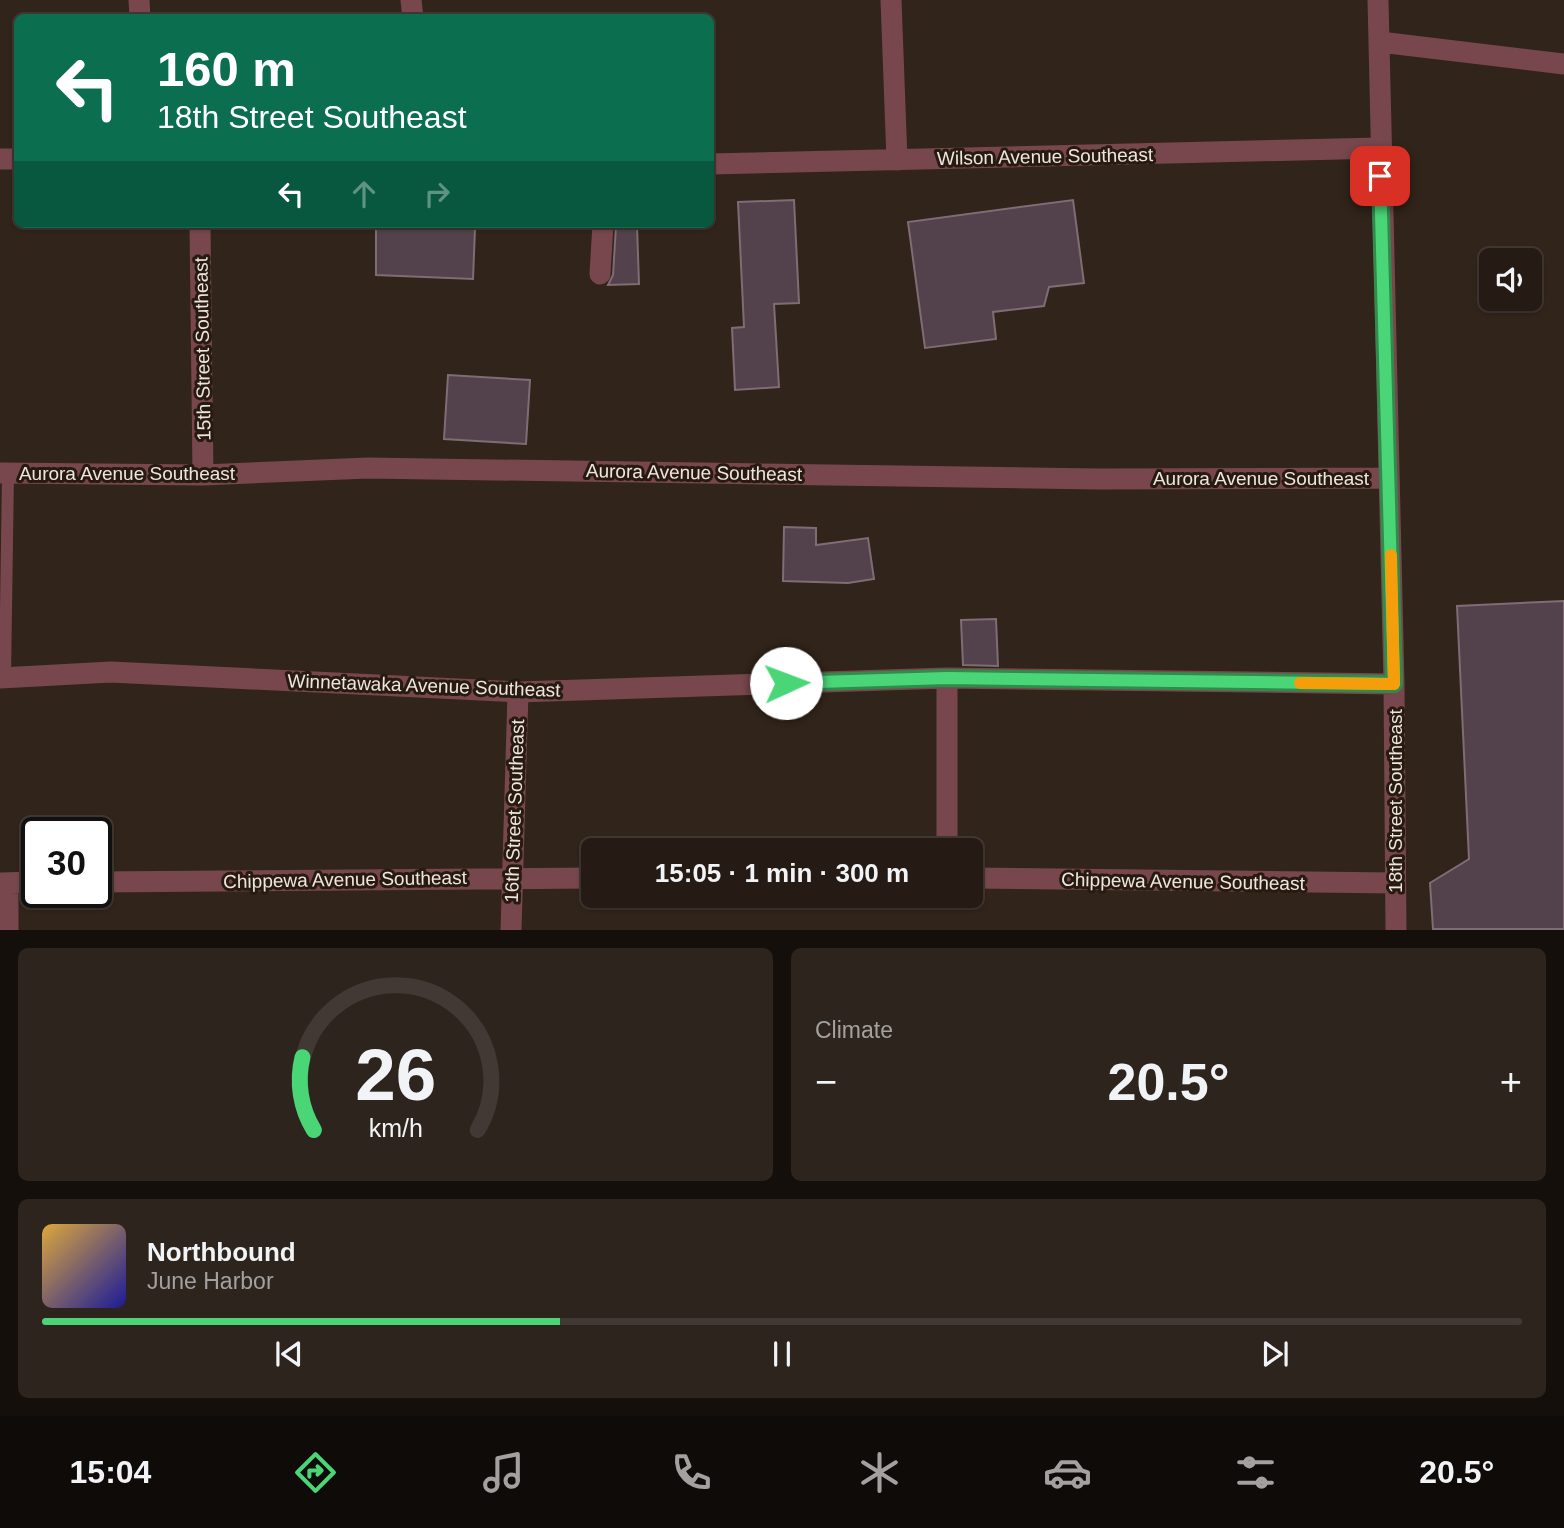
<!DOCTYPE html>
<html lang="en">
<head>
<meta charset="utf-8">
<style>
  :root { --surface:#251b14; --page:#2d241d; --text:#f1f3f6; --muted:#a3a1a0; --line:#423934; --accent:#4ad677 }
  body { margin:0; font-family:Arial,sans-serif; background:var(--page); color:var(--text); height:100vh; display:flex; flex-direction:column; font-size:26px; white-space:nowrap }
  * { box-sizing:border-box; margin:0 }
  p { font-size:23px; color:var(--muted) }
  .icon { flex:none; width:38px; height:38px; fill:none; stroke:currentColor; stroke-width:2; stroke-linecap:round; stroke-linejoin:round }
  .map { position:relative; height:930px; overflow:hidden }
  .panel { display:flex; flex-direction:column; gap:18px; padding:18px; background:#140f0b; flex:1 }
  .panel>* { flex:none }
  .guide { position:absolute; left:14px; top:14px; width:700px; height:214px; border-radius:10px; box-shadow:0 2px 5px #0004,0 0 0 2px var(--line); background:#0b6e4f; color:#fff; overflow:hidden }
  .controls { position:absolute; left:1479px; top:248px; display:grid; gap:14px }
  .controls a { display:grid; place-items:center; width:63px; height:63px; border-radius:10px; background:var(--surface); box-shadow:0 2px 5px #0004,0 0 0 2px var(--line); font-size:35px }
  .speed { position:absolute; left:21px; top:817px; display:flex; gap:14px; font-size:35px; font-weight:700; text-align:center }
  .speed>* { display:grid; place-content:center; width:91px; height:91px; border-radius:50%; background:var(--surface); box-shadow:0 2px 5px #0004,0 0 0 2px var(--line); line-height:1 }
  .speed .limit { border:4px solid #111; border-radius:10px; background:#fff; color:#111 }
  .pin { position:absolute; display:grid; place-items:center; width:60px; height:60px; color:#fff; margin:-30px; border-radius:14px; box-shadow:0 4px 10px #0006 }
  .me { position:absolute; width:77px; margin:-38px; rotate:88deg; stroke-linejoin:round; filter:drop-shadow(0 0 5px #0008) }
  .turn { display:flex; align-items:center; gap:24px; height:147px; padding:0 28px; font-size:32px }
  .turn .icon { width:91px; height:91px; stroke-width:2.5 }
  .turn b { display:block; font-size:49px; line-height:60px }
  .lanes { display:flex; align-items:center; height:66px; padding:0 28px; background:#0003; justify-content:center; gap:35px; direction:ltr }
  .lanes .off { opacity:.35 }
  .big { font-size:52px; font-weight:800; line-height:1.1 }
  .panel .card { flex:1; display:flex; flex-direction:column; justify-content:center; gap:10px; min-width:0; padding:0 24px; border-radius:10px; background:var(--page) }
  .panel .dial { align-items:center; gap:0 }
  .dial svg { height:182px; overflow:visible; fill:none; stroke:var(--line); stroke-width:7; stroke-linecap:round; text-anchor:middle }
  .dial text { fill:var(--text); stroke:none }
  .song { display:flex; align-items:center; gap:21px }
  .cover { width:84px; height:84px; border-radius:10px; background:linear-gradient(135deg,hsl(40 70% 55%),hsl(240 70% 35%)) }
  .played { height:7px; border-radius:4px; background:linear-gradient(90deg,var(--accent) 35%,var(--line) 35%) }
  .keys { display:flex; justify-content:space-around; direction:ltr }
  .heat { display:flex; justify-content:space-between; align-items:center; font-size:38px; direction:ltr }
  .panel .tiles { flex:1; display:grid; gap:18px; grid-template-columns:1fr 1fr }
  .card:last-child { grid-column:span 2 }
  .trip { position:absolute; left:581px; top:838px; width:402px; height:70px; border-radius:10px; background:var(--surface); box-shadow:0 2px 5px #0004,0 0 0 2px var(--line); font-weight:800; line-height:70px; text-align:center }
  .menu { display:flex; height:112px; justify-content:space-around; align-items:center; background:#0f0b08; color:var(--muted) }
  .menu .icon { width:49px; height:49px }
  .menu .selected { color:var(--accent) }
  .menu b { font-size:32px; color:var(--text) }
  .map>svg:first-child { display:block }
  .building { fill:#53424b; stroke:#7f6c75; stroke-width:2 }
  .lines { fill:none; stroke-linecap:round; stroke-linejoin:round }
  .lane { stroke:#77474d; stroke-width:12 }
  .street { stroke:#77474d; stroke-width:21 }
  .route-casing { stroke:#308b4d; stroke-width:18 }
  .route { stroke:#4ad677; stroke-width:12 }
  .slow { stroke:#f59e0b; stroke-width:12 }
  .labels { text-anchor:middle; stroke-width:6; stroke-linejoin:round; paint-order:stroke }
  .street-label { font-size:19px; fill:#eee5df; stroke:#271a10 }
</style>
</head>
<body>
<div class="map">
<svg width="1564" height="930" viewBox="0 0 1564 930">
  <rect width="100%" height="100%" fill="#31241a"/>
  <path class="building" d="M794 200 799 303 774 304 779 387 735 390 732 328 744 327 738 202Z
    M1073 200 1084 283 1049 287 1044 306 993 312 996 339 925 348 908 222Z
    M376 225 475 229 473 279 376 275Z
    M616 226H637L639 284 608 285 613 275Z
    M448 375 530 380 526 444 444 439Z
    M784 527 816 528V545L868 538 874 579 848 583 783 581Z
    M1564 601V929H1433L1430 883 1469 859 1457 606Z
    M996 619 998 666 963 665 961 620Z"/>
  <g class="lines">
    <path class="lane" d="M5 678 8 473"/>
    <path class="street" d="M139 0 140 18
      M411 0 413 18
      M891 0 897 160
      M1378 0 1394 684 1396 930
      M1380 42 1564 64
      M0 159H18
      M710 164 1380 148
      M200 224 203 475
      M600 274 603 224
      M0 473 203 475 368 468 1098 479 1389 478
      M0 678 111 672 518 692 947 678 1394 684
      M947 850V678
      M971 878 1395 883
      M96 882 593 878
      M0 883 37 882
      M8 930V883
      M511 930 518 692"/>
  </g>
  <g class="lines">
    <g class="route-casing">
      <path id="route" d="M786 683 947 678 1394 684 1380 176"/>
    </g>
    <use href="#route" class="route"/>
    <path class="slow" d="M1300 683 1394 684 1391 555"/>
  </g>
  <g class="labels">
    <g class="street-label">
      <text transform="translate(1045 156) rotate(-1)" y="7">Wilson Avenue Southeast</text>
      <text transform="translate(202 349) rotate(-91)" y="7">15th Street Southeast</text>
      <text transform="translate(694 472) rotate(1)" y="7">Aurora Avenue Southeast</text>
      <text x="127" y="480">Aurora Avenue Southeast</text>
      <text x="1261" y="485">Aurora Avenue Southeast</text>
      <text transform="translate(424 685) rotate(2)" y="7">Winnetawaka Avenue Southeast</text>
      <text transform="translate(1395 801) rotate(-90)" y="7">18th Street Southeast</text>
      <text transform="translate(514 811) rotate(-88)" y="7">16th Street Southeast</text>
      <text transform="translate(345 879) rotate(-1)" y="7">Chippewa Avenue Southeast</text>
      <text transform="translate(1183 881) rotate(1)" y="7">Chippewa Avenue Southeast</text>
    </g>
  </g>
</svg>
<div class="controls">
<a><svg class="icon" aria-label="sound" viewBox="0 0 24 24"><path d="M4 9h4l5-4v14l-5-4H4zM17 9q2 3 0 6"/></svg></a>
</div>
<div class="speed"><div class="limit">30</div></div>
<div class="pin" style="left:1380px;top:176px;background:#d93025"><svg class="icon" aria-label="arrive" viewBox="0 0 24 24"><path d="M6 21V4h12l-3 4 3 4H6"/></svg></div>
<svg class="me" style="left:786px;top:683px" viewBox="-20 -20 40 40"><circle r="19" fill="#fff"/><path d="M0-13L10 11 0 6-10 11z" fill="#4ad677"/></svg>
<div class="trip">15:05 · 1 min · 300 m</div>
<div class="guide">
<div class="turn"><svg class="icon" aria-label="left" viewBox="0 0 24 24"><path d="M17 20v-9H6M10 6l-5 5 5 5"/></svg><div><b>160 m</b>18th Street Southeast</div></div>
<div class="lanes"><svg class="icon" aria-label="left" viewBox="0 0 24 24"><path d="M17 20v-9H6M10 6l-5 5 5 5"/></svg><svg class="icon off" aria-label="ahead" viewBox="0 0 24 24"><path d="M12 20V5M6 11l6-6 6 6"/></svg><svg class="icon off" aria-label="right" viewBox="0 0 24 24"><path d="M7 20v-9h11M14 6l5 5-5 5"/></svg></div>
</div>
</div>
<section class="panel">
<div class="tiles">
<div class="card dial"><svg viewBox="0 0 100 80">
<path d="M14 69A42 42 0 1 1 86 69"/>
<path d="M14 69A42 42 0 0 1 9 37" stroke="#4ad677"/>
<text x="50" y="56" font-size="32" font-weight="700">26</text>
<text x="50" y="72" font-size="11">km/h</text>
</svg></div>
<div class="card"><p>Climate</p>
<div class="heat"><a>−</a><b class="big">20.5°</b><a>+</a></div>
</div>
<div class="card">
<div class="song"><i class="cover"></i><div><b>Northbound</b><p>June Harbor</p></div></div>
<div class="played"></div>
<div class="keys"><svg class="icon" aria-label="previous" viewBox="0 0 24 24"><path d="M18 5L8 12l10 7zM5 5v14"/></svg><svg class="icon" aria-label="pause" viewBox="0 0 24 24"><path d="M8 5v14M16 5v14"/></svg><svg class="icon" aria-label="next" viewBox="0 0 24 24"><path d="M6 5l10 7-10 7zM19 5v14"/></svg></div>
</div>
</div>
</section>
<nav class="menu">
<b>15:04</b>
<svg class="icon selected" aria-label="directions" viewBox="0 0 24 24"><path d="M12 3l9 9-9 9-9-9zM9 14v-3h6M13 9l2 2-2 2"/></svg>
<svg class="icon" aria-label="music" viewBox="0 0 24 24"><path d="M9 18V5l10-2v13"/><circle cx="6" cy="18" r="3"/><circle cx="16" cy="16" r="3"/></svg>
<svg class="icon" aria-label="phone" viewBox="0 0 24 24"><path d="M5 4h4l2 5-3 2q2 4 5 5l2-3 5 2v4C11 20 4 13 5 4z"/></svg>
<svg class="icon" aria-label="climate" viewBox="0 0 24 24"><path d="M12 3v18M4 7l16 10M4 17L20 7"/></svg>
<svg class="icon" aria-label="car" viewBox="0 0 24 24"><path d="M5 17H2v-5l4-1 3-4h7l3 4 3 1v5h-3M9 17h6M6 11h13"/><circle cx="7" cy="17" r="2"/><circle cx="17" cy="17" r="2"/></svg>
<svg class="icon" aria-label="filters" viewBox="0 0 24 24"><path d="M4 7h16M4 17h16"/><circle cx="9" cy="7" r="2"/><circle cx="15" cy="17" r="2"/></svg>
<b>20.5°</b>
</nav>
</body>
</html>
